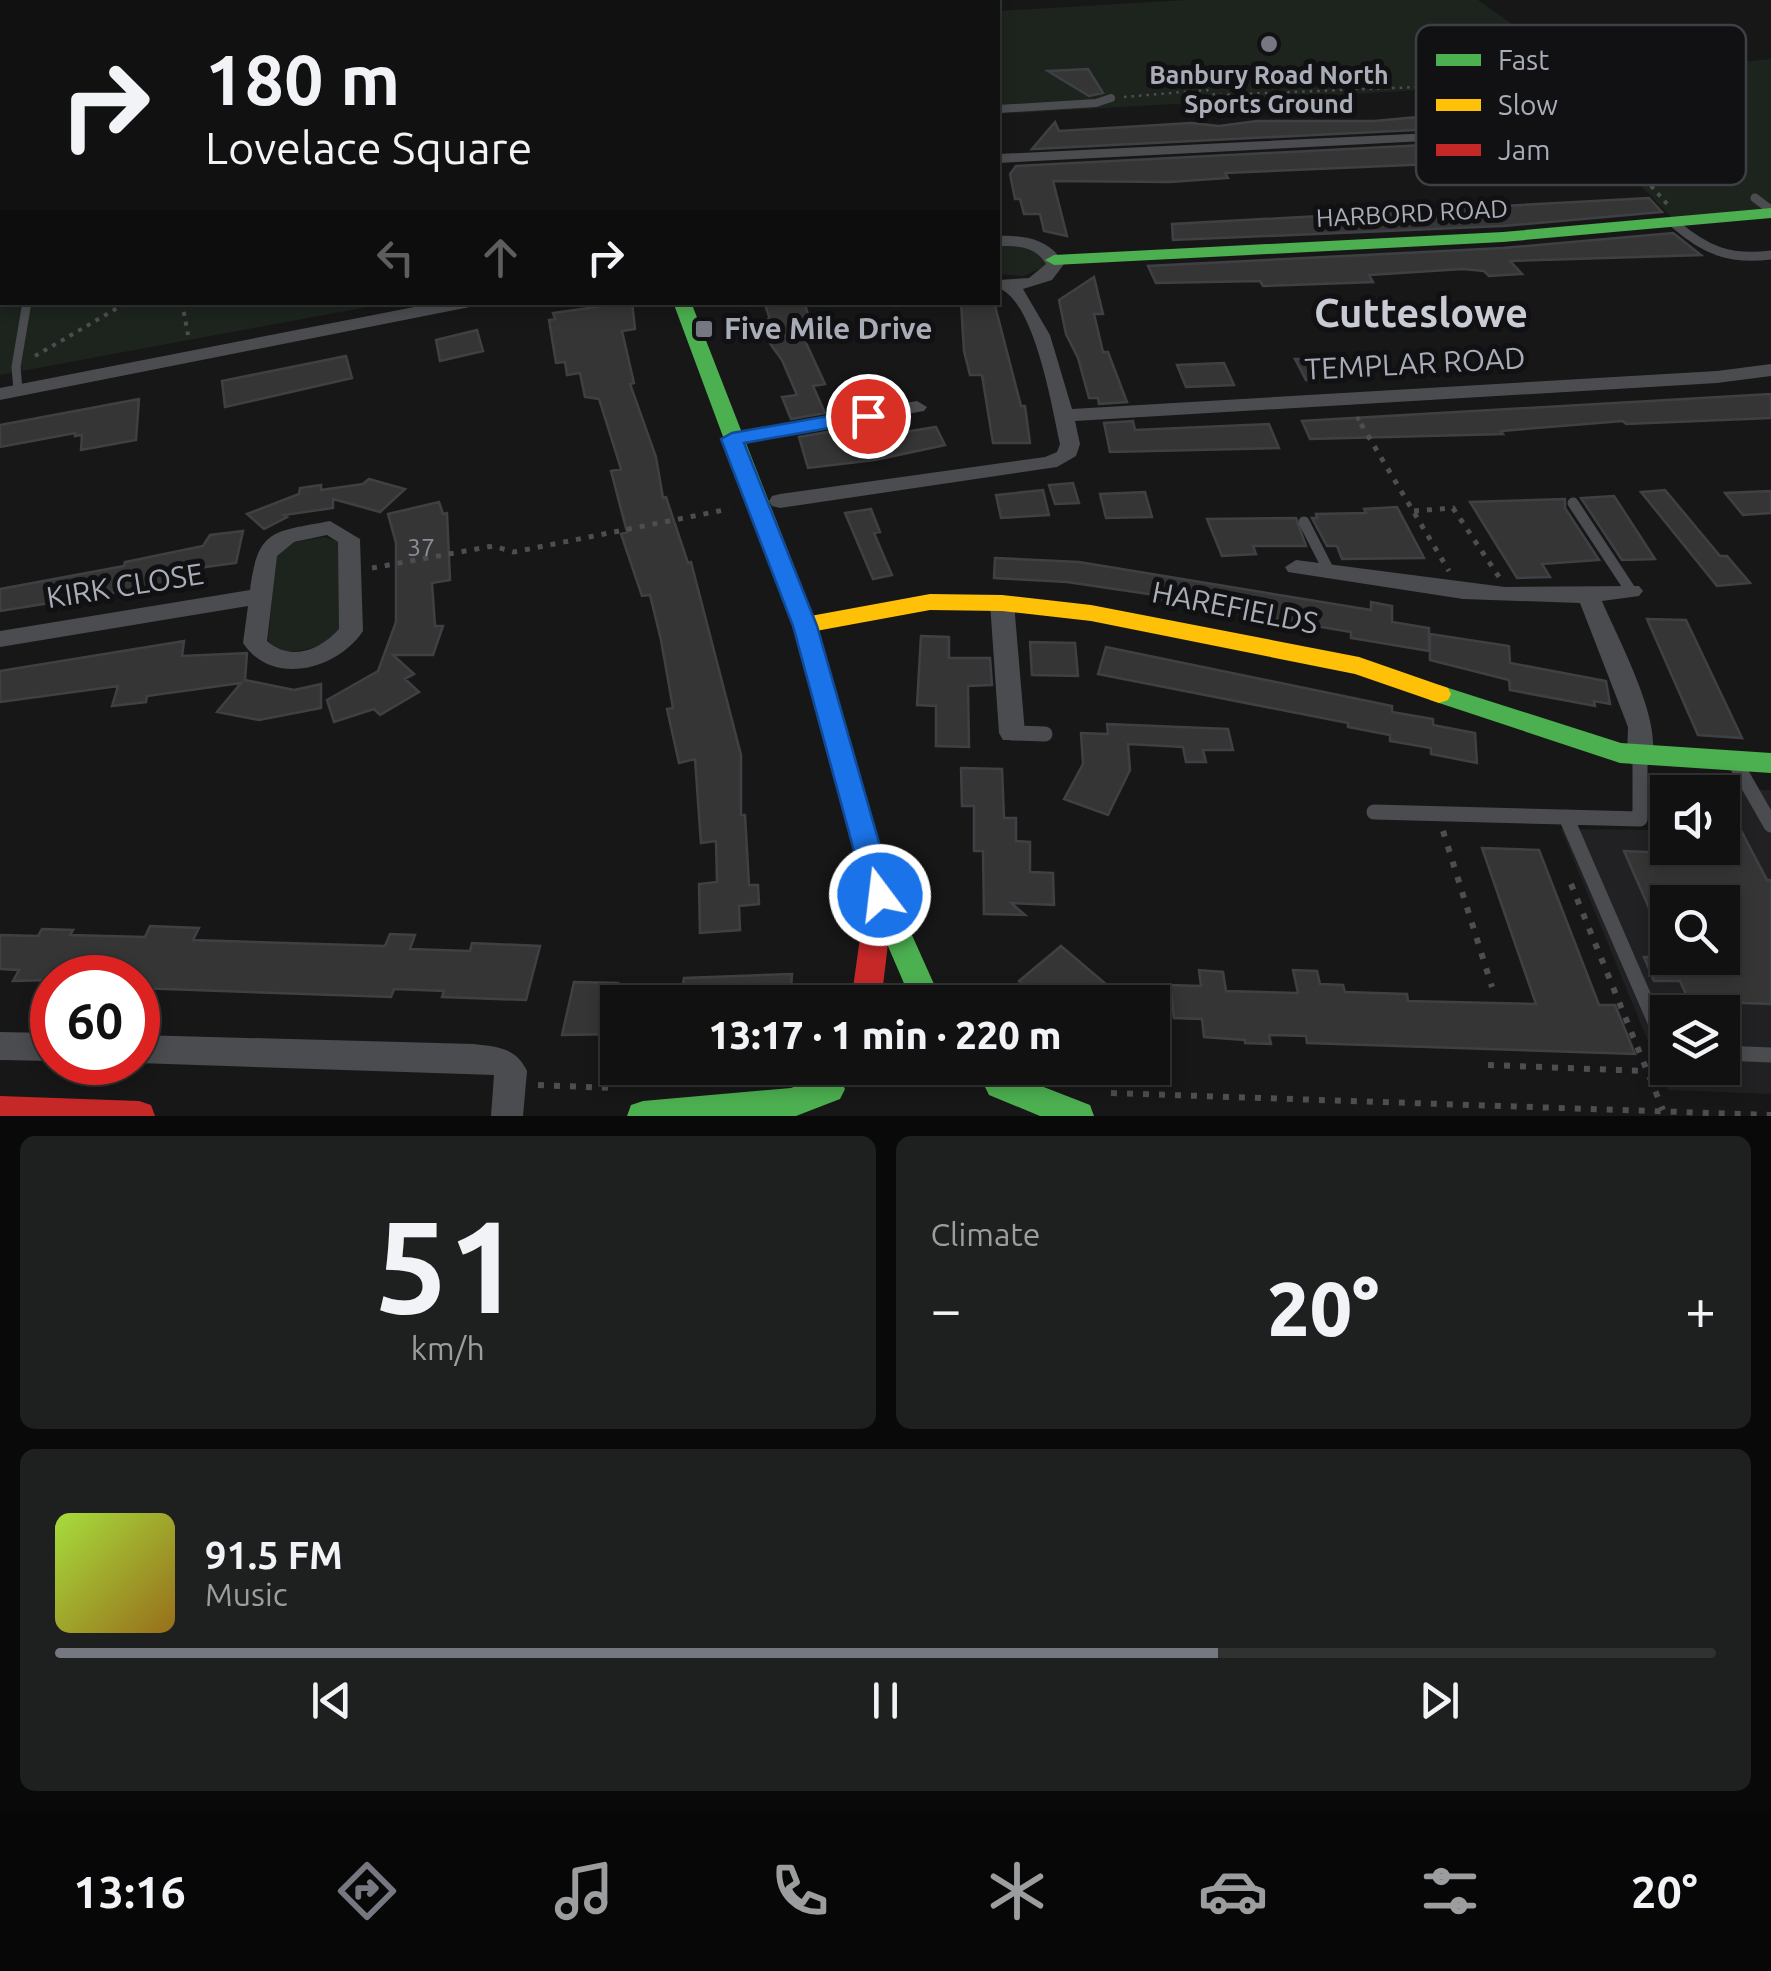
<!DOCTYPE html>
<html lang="en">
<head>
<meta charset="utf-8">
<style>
  :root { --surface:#111; --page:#1e1f1f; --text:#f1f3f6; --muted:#9c9d9f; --line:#303131; --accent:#757880 }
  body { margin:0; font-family:Ubuntu,sans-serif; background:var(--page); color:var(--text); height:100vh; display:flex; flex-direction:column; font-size:38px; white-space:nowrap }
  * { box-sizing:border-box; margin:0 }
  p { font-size:32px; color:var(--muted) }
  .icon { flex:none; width:55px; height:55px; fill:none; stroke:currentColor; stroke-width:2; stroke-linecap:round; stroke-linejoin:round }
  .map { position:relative; height:1116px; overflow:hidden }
  .panel { display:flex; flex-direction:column; gap:20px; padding:20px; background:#090909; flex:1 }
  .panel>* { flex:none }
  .guide { position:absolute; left:0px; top:0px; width:1000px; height:305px; box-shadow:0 5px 15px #0003,0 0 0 2px var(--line); background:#111; color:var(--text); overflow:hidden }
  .controls { position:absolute; left:1650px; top:775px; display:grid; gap:20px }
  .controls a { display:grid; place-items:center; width:90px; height:90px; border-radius:0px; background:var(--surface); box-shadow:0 5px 15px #0003,0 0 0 2px var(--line); font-size:50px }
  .speed { position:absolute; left:30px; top:955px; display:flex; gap:20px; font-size:50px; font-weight:700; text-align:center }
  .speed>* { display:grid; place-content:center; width:130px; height:130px; border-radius:50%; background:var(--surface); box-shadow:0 5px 15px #0003,0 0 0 2px var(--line); line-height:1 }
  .speed .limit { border:15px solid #d22; background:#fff; color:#111 }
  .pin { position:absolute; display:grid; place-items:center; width:85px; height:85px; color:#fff; margin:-42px; border:5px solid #fff; border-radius:50%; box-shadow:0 2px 10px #0007 }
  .me { position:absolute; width:110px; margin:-55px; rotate:345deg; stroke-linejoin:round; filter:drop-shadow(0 0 8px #0008) }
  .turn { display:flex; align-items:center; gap:35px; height:210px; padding:0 40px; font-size:45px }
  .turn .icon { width:130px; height:130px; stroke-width:2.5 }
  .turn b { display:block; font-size:70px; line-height:85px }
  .lanes { display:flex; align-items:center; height:95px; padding:0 40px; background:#0003; justify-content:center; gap:50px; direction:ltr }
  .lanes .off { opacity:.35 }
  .big { font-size:75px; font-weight:800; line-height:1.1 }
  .panel .card { flex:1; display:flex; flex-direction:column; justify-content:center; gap:15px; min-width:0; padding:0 35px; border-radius:15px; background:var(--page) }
  .panel .dial { align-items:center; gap:0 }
  .dial b { font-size:130px; line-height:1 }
  .song { display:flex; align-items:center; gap:30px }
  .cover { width:120px; height:120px; border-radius:15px; background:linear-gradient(135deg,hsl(80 70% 55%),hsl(40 70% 35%)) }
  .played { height:10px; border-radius:5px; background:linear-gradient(90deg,var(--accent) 70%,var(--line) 70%) }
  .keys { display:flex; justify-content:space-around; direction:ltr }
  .heat { display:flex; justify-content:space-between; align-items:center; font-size:55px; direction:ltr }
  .panel .tiles { flex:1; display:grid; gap:20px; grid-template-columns:1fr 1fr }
  .card:last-child { grid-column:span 2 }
  .trip { position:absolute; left:600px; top:985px; width:570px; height:100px; border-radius:0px; background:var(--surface); box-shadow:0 5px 15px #0003,0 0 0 2px var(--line); font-weight:800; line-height:100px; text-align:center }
  .dock { display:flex; height:160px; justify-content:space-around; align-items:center; background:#070707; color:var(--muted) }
  .dock .icon { width:70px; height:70px }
  .dock .on { color:var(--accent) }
  .dock b { font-size:45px; color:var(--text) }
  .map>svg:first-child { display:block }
  .built { fill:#212123; fill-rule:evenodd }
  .green { fill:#1d241e }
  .building { fill:#353536; stroke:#3f4043; stroke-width:2.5 }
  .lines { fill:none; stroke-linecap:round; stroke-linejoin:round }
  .path-far3 { stroke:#4d4e52; stroke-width:2.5; stroke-dasharray:2.5 5; stroke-linecap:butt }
  .path-far2 { stroke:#4d4e52; stroke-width:4; stroke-dasharray:4 6; stroke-linecap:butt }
  .path-far1 { stroke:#4d4e52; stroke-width:5; stroke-dasharray:5 8; stroke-linecap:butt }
  .path { stroke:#4d4e52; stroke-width:6; stroke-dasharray:6 10; stroke-linecap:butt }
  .lane-far3 { stroke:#4b4c50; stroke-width:8 }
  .lane-far2 { stroke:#4b4c50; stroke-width:9 }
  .lane-far1 { stroke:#4b4c50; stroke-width:11 }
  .lane { stroke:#4b4c50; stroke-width:15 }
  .street { fill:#4b4c50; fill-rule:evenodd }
  .fast { fill:#4caf50; fill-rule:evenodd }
  .slow { fill:#ffc107; fill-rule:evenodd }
  .jam { fill:#c62828; fill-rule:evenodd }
  .route { fill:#1a73e8; stroke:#114b97; stroke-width:2.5 }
  .poi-dot { fill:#757880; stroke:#111113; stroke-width:4 }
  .labels { text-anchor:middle; stroke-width:10; stroke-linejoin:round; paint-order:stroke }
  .far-poi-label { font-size:25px; font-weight:bold; fill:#a8adb8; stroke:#111113 }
  .far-street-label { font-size:25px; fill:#a8adb8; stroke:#111113 }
  .number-label { font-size:25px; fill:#8b8f98 }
  .poi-label { font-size:30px; font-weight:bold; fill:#a8adb8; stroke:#111113; text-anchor:start }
  .street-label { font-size:30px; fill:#a8adb8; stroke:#111113 }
  .district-label { font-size:40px; font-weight:bold; fill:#c9ccd4; stroke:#111113 }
  .key { fill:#111113; stroke:#3e4045; stroke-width:2.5 }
  .key-label { font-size:28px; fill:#a8adb8 }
</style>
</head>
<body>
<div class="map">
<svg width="1771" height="1116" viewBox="0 0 1771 1116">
  <rect width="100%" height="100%" fill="#171717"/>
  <path class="built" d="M1651 789 1771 790V1094L1668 1090 1561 829 1657 830ZM1668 792H1722V848H1668ZM1668 902H1722V958H1668ZM1668 1012H1722V1068H1668Z"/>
  <path class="green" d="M6 0H298L2 2V302L389 303 0 375V3Z
    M1186 0H1478L1587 77 1771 59V208L1672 218 1542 83 998 114V11Z
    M1006 245 1035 249 1046 259 1045 266 1024 276 998 274V247Z
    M324 537 339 542V629C320 650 303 652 276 651L268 641 276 556 290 543Z"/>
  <path class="building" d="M1088 69 1103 93 1089 96 1048 71Z
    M1560 110 1574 122 1032 149 1055 122 1059 131 1191 123 1219 126 1257 121H1374L1429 116 1426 113Z
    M1584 132 1600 147 1588 148 1598 157 1225 173 1228 178 1170 182 1053 181 1067 236 1044 231 1040 214H1024L1020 199H1015L1010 174 1016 166 1580 137Z
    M1649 198 1662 212 1503 226 1173 240 1172 224Z
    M1673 233 1701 255 1510 261 1522 274 1489 276 1484 271 1463 269 1369 275 1373 282 1263 286 1260 281 1156 283 1148 266 1503 248Z
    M1094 277 1103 314H1094L1103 352H1108L1127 402 1099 404 1098 398H1089L1078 358 1066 334 1059 300Z
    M632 302 635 329 622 331 634 383 630 384 656 457 663 498 666 497 688 563 691 562 741 755V815H745L749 885H758L759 904 739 906 740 930 700 933 699 884 717 882 716 841 701 843 695 759 679 763 667 709 673 708 661 640 650 595 642 596 621 534 627 532 611 471 621 469 599 399 585 397 580 373 567 375 565 362 556 363 549 320 555 319 553 313Z
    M764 302H804L811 323 802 324 806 334H802L825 384 813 386 825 413 791 419 782 397 797 395 782 360 771 345 762 320 770 319Z
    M961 302H994L1021 406H1025L1030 443H993L982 375H970L964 351Z
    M477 330 483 351 440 361 436 340Z
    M346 356 352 378 225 407 222 381Z
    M1295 359H1316L1327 380H1306Z
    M1224 363 1234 385 1186 387 1177 365Z
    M1771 394V418L1626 424 1623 421 1501 431 1503 434 1310 439 1302 421Z
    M139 399 136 440 81 450 82 435 75 436V433L0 447V425Z
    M1133 421 1135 430 1269 424 1279 448 1110 452 1104 423Z
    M936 427 945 445 875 460 808 468 799 437 833 431 837 443Z
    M369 479 405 489 380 512 333 499V508L284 515 287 517 264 529 247 514 299 494 300 488 321 485V490L363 484Z
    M1073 483 1079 503 1055 504 1049 485Z
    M1043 490 1049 515 1001 518 996 495Z
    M1665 490 1720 556H1727L1750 583 1717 586 1641 492Z
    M1771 491V513L1743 515 1725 493Z
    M1145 492 1152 517 1106 518 1100 494Z
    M1614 496 1655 559 1622 560 1581 498Z
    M1565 499V508L1599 560 1542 564 1550 577 1517 578 1470 502Z
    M439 502 443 514 447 513 450 580 432 583 435 626H443L433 655H393L414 674 405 679 419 692 380 715 374 709 334 722 327 700 378 671 396 622V543L388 514Z
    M1397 507 1424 558 1342 559 1337 546H1327L1312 518H1317L1316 514 1366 513 1364 509Z
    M871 509 880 532 874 533 892 575 873 579 845 513Z
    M1296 518 1306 546H1253L1256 554 1222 556 1207 519Z
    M243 531 236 563 191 569 188 581 0 611V589L124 566 125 562 203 546 210 535Z
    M995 558 1079 562 1371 610V602L1392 606V622L1429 628V651L1351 638V632L1162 600V596L1067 582 994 578Z
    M1647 619 1686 620 1742 738 1698 735Z
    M1430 634 1509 646 1510 663 1606 681 1610 704 1594 701 1595 706 1510 690 1509 680 1430 660Z
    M921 636 949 637V658H990L992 685 968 686 969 747 936 746V706L917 705Z
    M184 641 182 656 247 653 245 680 294 690 321 684V708L259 720 217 712 241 683 147 696 146 702 112 706 118 686 0 702V671Z
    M1030 642 1075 643 1078 676 1032 675Z
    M1106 647 1392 706V712L1433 719V725L1475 733 1477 763 1431 754V748L1390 741V735L1348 727V723L1098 674Z
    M1107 724 1228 729 1233 750H1203L1206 762H1186L1183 747 1128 744 1130 770 1108 815 1064 799 1083 764 1081 733 1108 734Z
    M961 768 1002 769 1004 818H1016V841L1030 842V872L1053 873 1054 905 1011 903 1025 915 984 914 983 851H974V806H962Z
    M1722 794 1767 880H1771V1004L1689 1001 1680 981H1654L1644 957 1722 958V902H1668V951L1624 851 1695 854 1692 848H1722Z
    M1482 848 1539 850 1599 1005H1615L1635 1054 1307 1043 1306 1036 1269 1035 1271 1044 1245 1043V1040L1204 1037 1202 1019 1174 1018 1170 985 1201 986 1199 970 1223 972 1226 991 1298 993 1293 970 1317 971 1320 984 1343 985 1345 992 1407 994 1408 1001 1536 1004Z
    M150 926 199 928 193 940 385 946 390 934 415 935 410 949 470 951 472 943 540 946 526 1000 442 997 444 991 394 989 391 997 138 988V978L13 981 19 970 0 969V935L38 936 42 929 73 930 70 935 145 937Z
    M1061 946 1127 1002H1044L1019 981Z
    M792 974 790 1002H680L684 978Z
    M574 982 618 983V1034L562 1035Z"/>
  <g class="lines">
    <path class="path-far3" d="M1124 97 1207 90 1215 95 1546 82 1600 129 1653 188"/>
    <path class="path-far2" d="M1651 186 1669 206
      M182 302 188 335
      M308 302 310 311
      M35 356 128 302
      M1357 417 1362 426"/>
    <path class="path-far1" d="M1361 424 1449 571
      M1414 511 1453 508 1499 577
      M372 568 493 546 514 552 729 509"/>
    <path class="path" d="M1443 831 1492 987
      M1571 884 1663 1110
      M1488 1065 1645 1071
      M538 1085 612 1088
      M1111 1093 1771 1115"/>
    <path class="lane-far3" d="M998 109 1096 103 1111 98"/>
    <path class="lane-far2" d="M1755 198 1771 210
      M1675 224C1706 251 1730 260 1771 255
      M18 390 16 367 27 302"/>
    <path class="lane-far1" d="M1573 503 1631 591
      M1304 522 1329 571"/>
    <path class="lane" d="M1012 733 1045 734
      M1736 764 1771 825
      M1374 812 1640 819V757
      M1566 817 1668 1052
      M1722 1053 1771 1055"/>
    <path class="street" d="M701 0H713V2H701Z
      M1575 126 1580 127V133L998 163V154Z
      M998 236C1025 235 1050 239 1064 264L1052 280 1023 289 1050 335 1072 409 1717 371 1771 364V376L1717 383 1075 421 1080 444 1076 456 1057 467 780 508 772 506 769 501 772 496 780 494 1045 457 1057 452 1060 444C1052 409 1035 300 998 288V280L1029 278 1046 264C1035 246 1017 246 998 246Z
      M440 302H479L470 307 0 400V388Z
      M917 401 927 407 924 411 732 445 722 439 732 433Z
      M330 521 360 539 363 631C337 670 272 687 243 643L248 606 0 647V631L250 590C258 528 273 532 330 521ZM327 535 338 542 339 629C320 650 291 662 267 641L277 556 294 542Z
      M1296 560 1505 587 1639 586 1643 591 1639 596 1602 601C1617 637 1668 730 1649 764L1640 767 1631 764 1627 757 1628 727 1580 603 1463 599 1288 572 1285 567Z
      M1002 595 1014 603 1025 733 1021 740H1003L999 733 990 603Z
      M0 1032 52 1033V1061L0 1060Z
      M138 1035 474 1044C497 1047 516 1047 527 1071L523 1116H491L494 1075 138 1063Z"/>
    <path class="fast" d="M1771 208V218L1503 242 1054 265 1045 260 1054 255 1503 232Z
      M673 302H691L817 625 894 895 942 1002H912L866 895 793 625Z
      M1439 685 1621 743 1771 753V773L1620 763 1430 700 1427 694 1430 688Z
      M1000 1070 1090 1105 1094 1116H1040L989 1095 984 1085 989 1075Z
      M829 1074 840 1079 845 1089 840 1099 796 1116H627L631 1105 643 1101 791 1088Z"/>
    <path class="slow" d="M930 594 1002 595 1091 605 1359 657 1448 688 1451 694 1448 700 1439 703 1355 674 1091 621 1002 611 930 610 805 633 793 625 805 617Z"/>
    <path class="jam" d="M879 890 889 894 893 902 881 1002H851L865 902 869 894Z
      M0 1096 139 1101 151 1105 155 1116H0Z"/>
  </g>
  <path class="route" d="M868 409 878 416 875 420 744 443 817 626 894 895 890 903 880 907 870 903 866 895 793 626 721 439 732 433Z"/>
  <g class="poi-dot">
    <circle cx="1269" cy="44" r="10"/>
    <rect x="694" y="319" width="20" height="20" rx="5"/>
  </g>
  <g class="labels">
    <g class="far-poi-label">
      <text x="1269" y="84">Banbury Road North<tspan x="1269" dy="29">Sports Ground</tspan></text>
    </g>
    <g class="far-street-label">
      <text transform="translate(1412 213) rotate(-3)" y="9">HARBORD ROAD</text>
    </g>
    <g class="number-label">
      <text x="421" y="556">37</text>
    </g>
    <g class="poi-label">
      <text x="724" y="339">Five Mile Drive</text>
    </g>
    <g class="street-label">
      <text transform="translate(1415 364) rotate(-3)" y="10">TEMPLAR ROAD</text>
      <text transform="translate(125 586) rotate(-9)" y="10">KIRK CLOSE</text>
      <text transform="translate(1235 608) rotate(11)" y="10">HAREFIELDS</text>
    </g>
    <g class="district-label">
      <text x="1421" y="327">Cutteslowe</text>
    </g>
  </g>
  <rect x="1416" y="25" width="330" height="160" rx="15" class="key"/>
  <rect x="1436" y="54" width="45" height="12" fill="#4caf50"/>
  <rect x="1436" y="99" width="45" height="12" fill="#ffc107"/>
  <rect x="1436" y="144" width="45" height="12" fill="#c62828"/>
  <g class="key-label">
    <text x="1498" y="70">Fast</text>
    <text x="1498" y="115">Slow</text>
    <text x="1498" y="160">Jam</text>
  </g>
</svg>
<div class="controls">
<a><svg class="icon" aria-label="sound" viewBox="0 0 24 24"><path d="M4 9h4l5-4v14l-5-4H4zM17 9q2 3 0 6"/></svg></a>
<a><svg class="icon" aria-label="search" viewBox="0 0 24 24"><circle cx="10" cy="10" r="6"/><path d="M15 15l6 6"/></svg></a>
<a><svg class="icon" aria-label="layers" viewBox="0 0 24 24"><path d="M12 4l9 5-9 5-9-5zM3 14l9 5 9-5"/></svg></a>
</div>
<div class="speed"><div class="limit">60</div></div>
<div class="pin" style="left:868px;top:416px;background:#d93025"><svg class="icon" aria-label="arrive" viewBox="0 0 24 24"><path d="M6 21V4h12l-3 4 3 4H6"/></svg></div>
<svg class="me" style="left:880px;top:895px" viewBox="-20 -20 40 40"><circle r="17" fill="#1a73e8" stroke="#fff" stroke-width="3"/><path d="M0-11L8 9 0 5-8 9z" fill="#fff"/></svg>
<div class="trip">13:17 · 1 min · 220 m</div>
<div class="guide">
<div class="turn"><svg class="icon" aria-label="right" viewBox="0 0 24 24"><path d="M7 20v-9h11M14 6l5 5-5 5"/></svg><div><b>180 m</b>Lovelace Square</div></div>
<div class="lanes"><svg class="icon off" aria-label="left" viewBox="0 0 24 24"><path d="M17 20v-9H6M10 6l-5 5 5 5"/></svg><svg class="icon off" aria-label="ahead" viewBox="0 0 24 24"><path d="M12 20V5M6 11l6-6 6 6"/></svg><svg class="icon" aria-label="right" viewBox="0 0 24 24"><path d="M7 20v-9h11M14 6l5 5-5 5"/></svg></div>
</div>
</div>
<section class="panel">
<div class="tiles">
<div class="card dial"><b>51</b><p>km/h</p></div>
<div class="card"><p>Climate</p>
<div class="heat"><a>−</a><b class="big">20°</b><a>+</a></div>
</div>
<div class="card">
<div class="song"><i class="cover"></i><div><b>91.5 FM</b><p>Music</p></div></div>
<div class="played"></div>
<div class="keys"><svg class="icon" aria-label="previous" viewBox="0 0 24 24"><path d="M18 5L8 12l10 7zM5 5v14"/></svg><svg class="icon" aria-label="pause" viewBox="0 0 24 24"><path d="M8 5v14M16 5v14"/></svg><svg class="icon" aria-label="next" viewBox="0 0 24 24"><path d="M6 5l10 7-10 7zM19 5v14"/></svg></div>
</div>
</div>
</section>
<nav class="dock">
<b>13:16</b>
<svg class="icon on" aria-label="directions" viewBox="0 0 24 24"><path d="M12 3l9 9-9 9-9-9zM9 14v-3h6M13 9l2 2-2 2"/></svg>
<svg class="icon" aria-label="music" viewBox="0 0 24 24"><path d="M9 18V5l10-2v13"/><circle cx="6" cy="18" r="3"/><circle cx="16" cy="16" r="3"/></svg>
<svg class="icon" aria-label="phone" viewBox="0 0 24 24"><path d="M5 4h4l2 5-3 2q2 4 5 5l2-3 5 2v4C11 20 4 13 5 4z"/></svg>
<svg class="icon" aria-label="climate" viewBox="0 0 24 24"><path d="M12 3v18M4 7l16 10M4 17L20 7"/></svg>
<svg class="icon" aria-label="car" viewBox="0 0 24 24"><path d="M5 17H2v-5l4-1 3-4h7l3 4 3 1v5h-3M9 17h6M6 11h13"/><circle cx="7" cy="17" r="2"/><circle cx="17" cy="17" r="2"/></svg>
<svg class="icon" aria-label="filters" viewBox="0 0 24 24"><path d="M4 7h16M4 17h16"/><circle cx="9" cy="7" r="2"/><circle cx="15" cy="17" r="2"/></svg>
<b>20°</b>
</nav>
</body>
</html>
